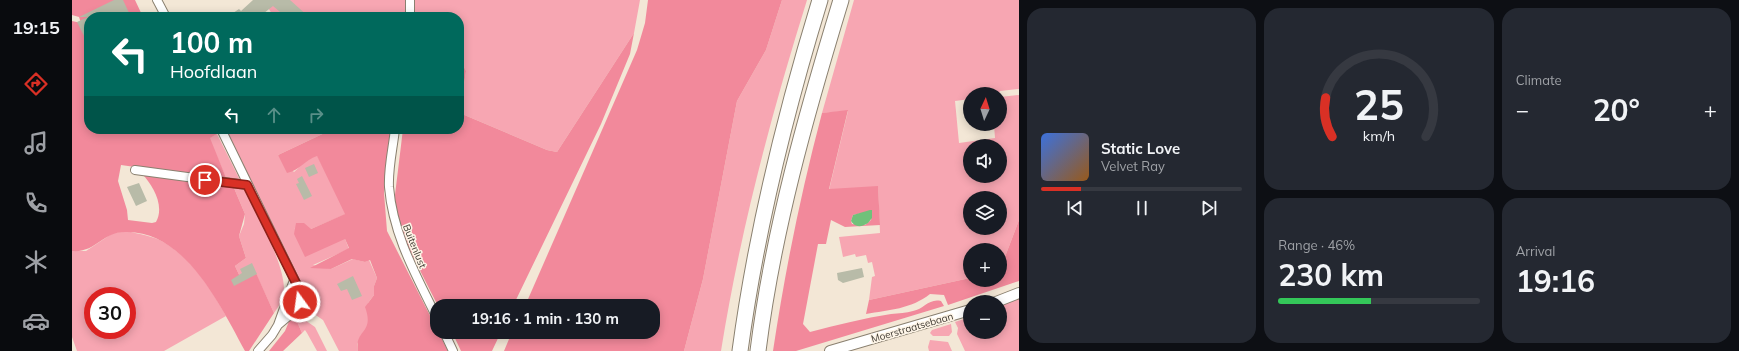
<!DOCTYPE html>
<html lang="en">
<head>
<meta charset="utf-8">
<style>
  :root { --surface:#171b24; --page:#242831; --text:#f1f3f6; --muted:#9ea1a6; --line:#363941; --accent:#d93025 }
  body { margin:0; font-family:Mulish,sans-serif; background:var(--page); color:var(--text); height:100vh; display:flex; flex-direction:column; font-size:15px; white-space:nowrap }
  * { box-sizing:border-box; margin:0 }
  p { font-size:13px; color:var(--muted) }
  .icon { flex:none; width:22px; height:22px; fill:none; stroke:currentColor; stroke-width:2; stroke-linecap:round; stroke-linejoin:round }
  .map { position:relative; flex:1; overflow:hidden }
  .side { display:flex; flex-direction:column; gap:8px; padding:8px; background:#0d0f14; width:720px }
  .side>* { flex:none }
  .guide { position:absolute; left:12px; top:12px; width:380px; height:122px; border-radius:16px; box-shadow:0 2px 10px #0003; background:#00695c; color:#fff; overflow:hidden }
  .needle { width:26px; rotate:4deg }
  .controls { position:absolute; left:891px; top:87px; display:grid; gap:8px }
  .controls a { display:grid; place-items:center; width:44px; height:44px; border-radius:50%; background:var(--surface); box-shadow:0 2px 10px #0003; font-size:20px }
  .speed { position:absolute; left:12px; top:287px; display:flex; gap:8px; font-size:20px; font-weight:700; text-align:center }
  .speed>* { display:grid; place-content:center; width:52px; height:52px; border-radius:50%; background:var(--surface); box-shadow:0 2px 10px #0003; line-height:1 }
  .speed .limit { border:6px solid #d22; background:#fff; color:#111 }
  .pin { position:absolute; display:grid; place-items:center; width:34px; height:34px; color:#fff; margin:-17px; border:2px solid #fff; border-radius:50%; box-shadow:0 1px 4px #0007 }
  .me { position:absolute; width:44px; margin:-22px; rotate:346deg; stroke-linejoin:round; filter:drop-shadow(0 0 3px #0008) }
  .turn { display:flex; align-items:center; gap:14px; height:84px; padding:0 20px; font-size:18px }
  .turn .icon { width:52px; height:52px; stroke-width:2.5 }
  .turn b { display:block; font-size:28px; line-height:34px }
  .lanes { display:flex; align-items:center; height:38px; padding:0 20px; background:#0003; justify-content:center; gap:20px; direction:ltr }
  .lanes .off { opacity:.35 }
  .big { font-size:30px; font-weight:700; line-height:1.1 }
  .side .widget { flex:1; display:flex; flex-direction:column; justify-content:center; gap:6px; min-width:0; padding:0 14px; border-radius:16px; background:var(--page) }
  .side .dial { align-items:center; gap:0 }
  .dial svg { height:104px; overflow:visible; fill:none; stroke:var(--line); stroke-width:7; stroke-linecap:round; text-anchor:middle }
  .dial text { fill:var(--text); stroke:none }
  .song { display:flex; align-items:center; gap:12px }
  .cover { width:48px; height:48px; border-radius:6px; background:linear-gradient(135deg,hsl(220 70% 55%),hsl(30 70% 35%)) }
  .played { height:4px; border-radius:2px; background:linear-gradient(90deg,var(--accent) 20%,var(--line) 20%) }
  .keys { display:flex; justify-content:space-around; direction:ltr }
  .heat { display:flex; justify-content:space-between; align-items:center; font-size:22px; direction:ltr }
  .charge { height:6px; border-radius:3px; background:linear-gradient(90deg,#34c759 46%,var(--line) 0) }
  .side .tiles { flex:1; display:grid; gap:8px; grid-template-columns:repeat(3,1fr) }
  .widget:first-child { grid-row:span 2 }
  .trip { position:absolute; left:358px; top:299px; width:230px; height:40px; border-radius:16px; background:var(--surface); box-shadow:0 2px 10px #0003; font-weight:700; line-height:40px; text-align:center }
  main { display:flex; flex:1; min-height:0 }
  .dock { display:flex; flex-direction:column; width:72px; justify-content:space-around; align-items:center; background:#090b0e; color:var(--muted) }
  .dock .icon { width:28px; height:28px }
  .dock .current { color:var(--accent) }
  .dock b { font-size:18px; color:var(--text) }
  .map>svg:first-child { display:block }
  .green { fill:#f7a6b2; fill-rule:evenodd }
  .forest { fill:#f2899b; fill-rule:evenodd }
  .water { fill:#70c17a }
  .building { fill:#b8bba8 }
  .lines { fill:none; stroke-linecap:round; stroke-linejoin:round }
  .minor-casing { stroke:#8a8070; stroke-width:10 }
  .tertiary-casing { stroke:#8a8070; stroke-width:12 }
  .motorway-casing { stroke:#8a8070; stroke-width:17 }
  .minor { stroke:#fff; stroke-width:8 }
  .tertiary { stroke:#fff; stroke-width:10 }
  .motorway { stroke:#fff; stroke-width:15 }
  .route-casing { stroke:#8d1f18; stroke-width:10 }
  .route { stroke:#d93025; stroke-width:7 }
  .labels { text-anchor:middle; stroke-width:3; stroke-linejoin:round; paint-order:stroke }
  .street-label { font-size:10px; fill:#3e3932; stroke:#fef5e7 }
</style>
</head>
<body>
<main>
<nav class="dock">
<b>19:15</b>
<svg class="icon current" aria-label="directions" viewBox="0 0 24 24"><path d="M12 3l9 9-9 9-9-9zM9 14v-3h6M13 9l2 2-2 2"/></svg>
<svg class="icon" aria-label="music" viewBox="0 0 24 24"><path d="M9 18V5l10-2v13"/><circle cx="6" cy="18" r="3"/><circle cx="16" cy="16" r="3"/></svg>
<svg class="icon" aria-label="phone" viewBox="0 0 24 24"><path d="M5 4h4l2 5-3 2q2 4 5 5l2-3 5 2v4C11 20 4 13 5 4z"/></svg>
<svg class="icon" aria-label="climate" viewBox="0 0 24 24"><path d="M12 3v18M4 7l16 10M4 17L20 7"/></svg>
<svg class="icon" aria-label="car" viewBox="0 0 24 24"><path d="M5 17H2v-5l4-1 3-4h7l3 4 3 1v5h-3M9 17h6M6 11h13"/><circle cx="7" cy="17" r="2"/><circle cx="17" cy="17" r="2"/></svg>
</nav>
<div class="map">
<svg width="947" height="351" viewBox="0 0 947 351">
  <rect width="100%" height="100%" fill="#f3e7d6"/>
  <path class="green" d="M191 0H334V17H202Z
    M342 0H568L562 33 485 152 475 150 390 114 389 105 394 71 392 67 387 65V17H343Z
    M710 0H735C699 115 668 232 649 351H612L631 279 665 101 694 50Z
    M782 0H947V89L928 91 927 94H898V99L883 101 887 143 923 138 922 125 928 124V97L947 95V220L928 270V250H898V278L797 300 800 277 803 276 800 262 796 263 794 255 784 257 783 254 771 257 767 237 808 233 806 187 757 190 776 111 750 113ZM898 146H928V176H898ZM898 198H928V228H898Z
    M160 129H261L206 155 222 172 236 159 245 155 274 214 239 229 222 228 273 239 277 249 241 265 259 269 281 259 293 262 297 260 305 278 302 286V295L296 303 297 320 296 326 285 344 286 351H267L251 320 223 301 224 275 155 132Z
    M145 134 169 182 155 180 137 138Z
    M162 188 173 190C185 214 213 264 212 291 211 300 207 306 202 313L184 274 170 281 163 266 174 258 167 236 172 224 173 214Z
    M54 231C67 234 82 236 93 243 120 259 139 289 154 316L92 351H5L0 337V251H14L41 233ZM21 296H55V330H21Z
    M947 296V351H893L885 334 886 328 883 322 898 317V332H928V305Z
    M221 312 243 327 255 351H245L235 333 233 330 230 333Z
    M879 324 880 332 877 336H861L858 333 860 330Z
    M858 340 876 342 880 351H857L856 347Z"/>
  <path class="forest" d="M0 0H63L71 17H17V129H143L145 134 138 138 155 180 49 165 46 181 55 210 56 220 80 223 84 222C93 206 81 185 70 174L162 188 173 214 167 236 174 258 163 266 170 281 184 273 202 313 177 351H173C149 307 113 230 53 232 30 232 24 253 0 251V21L9 23 7 17 0 15Z
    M576 0H710L694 50 665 101 631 279 612 351H432L440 332H581V306H453L565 50 573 23Z
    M562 33 558 54 529 124 441 306H366L331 237 322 203 331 129H387V65L392 67 394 71 389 105 390 114 475 150 485 152Z
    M776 110 757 189 806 186 808 225 773 227 759 220 754 244H746L731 324 738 332C765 325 792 318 819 314 827 313 834 313 841 311 852 309 857 298 869 301L872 306 724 351H701C713 271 729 192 750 113ZM800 211 799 220 793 225 780 224 779 221 781 215Z
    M261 129H322L312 193 315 231 376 351H286C282 329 303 334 293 307L302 295V286L305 278 298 260 293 262 280 259 259 269 238 268 277 248 273 239 233 257 222 234 224 223H232L239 229 273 214 245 156C233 160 227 171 215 173L206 155Z
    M947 220V281L876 305 872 295 858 294C839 309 817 310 794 314L797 300 898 278V280H928V270Z
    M221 312 230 333 211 351H197L213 331Z
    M380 332H429L420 351H389Z"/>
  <path class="water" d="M798 210H800V218L796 223C790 227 783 228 779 221L781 215Z"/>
  <path class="building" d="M42 0H51L59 17H17V46L5 22 16 17H7Z
    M181 0H218L237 17H214L201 6 187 17H155L167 9 169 11Z
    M242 164 246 173 237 177 233 168Z
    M230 176 240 196 232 200 224 184 227 183 225 179Z
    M67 183 75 201 64 206 55 187Z
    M180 263 185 274 162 286 159 280 170 273 168 269Z
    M790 268 792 277 771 283 766 280 765 273Z
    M281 276 290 296 280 300 275 289 269 291 265 284Z"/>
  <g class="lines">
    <g class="minor-casing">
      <path id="minor" d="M85 0 94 17
        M338 17V0
        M149 129 228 291V302L225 309 206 325 200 335 186 351
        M323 129C321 148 316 168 317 187 321 235 344 275 365 318
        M63 170 175 185
        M206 325 222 280
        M372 332 381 351"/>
    </g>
    <g class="tertiary-casing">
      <path id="tertiary" d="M924 302 947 293
        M758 351 898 310"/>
    </g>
    <g class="motorway-casing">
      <path id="motorway" d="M668 351C684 232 713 114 748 0
        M686 351C701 231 734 115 769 0"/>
    </g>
    <use href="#minor" class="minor"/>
    <use href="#tertiary" class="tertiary"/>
    <use href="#motorway" class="motorway"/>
  </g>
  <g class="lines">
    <g class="route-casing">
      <path id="route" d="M133 180 175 185 228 291V302"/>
    </g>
    <use href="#route" class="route"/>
  </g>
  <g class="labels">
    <g class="street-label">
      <text transform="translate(343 246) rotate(68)" y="4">Buitenlust</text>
      <text transform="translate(840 327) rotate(-16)" y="4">Moerstraatsebaan</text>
    </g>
  </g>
</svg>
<div class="controls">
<a><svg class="needle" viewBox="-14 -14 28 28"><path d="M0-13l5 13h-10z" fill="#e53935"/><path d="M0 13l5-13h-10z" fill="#9ea1a6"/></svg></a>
<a><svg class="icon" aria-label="sound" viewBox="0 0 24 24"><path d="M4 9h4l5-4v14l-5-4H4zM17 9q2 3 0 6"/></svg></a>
<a><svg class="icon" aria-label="layers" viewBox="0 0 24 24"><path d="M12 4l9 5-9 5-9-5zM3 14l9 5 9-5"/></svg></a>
<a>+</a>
<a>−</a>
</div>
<div class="speed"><div class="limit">30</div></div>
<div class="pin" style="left:133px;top:180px;background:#d93025"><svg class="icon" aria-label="arrive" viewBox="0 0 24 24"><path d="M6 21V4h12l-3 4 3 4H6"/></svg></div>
<svg class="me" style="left:228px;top:302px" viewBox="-20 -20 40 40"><circle r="17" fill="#d93025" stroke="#fff" stroke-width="3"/><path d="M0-11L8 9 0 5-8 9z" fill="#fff"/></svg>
<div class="trip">19:16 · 1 min · 130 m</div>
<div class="guide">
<div class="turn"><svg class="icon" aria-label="left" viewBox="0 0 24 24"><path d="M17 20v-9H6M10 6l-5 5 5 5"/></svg><div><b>100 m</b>Hoofdlaan</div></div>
<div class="lanes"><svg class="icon" aria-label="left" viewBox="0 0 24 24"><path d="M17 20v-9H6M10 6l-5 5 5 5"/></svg><svg class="icon off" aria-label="ahead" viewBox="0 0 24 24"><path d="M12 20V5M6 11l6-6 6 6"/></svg><svg class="icon off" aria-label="right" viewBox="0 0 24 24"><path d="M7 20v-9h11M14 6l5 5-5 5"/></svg></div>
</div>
</div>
<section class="side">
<div class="tiles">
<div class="widget">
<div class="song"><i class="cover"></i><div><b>Static Love</b><p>Velvet Ray</p></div></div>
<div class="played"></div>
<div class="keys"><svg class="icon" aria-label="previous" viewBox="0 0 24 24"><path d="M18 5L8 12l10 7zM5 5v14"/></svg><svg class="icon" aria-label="pause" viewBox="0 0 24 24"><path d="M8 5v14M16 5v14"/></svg><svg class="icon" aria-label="next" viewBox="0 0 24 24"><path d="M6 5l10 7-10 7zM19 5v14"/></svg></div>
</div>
<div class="widget dial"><svg viewBox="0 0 100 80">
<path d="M14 69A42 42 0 1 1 86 69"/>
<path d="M14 69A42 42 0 0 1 9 39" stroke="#d93025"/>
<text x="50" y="56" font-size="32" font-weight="700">25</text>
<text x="50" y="72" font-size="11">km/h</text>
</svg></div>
<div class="widget"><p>Climate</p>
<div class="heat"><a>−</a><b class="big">20°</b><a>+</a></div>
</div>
<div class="widget"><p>Range · 46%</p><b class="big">230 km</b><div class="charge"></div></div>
<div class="widget"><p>Arrival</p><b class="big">19:16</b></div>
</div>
</section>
</main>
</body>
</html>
